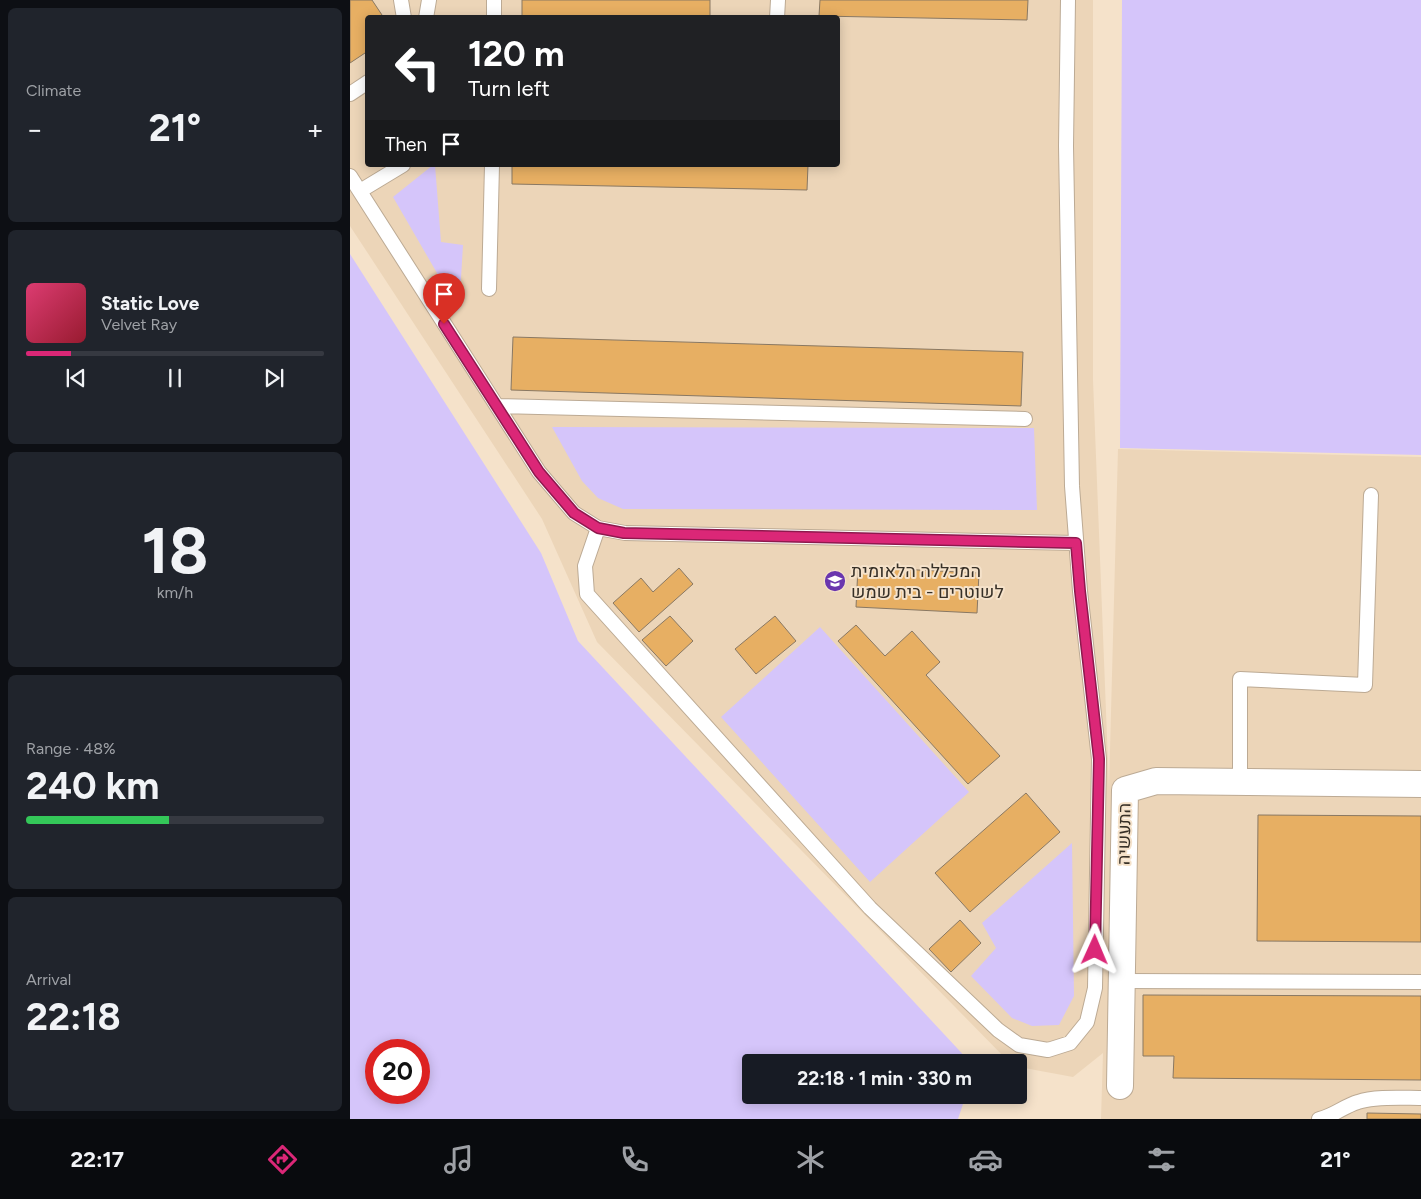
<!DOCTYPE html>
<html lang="en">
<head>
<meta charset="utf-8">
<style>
  :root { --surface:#171b24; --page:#20242c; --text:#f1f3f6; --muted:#9ea1a6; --line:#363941; --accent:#db2777 }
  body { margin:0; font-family:Figtree,Heebo,sans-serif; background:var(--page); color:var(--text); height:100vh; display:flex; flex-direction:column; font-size:19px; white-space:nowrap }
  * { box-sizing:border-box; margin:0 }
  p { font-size:16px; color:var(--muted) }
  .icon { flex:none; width:28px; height:28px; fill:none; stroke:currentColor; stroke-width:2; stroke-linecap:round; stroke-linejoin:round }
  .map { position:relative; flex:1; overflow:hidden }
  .panel { display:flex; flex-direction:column; gap:8px; padding:8px; background:#0d0f14; width:350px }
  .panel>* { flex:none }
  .hud { position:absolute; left:15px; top:15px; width:475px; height:152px; border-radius:5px; box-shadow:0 2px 12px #0003; background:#202124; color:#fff; overflow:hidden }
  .speed { position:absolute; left:15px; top:1039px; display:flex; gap:10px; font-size:25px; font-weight:700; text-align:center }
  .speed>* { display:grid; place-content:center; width:65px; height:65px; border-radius:50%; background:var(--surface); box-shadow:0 2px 12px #0003; line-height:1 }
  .speed .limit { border:8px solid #d22; background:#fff; color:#111 }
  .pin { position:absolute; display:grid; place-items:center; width:42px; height:42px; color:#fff; margin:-51px -21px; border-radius:50% 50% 50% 0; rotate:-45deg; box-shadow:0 0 5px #0007 }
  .pin .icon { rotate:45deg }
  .me { position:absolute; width:55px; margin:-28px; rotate:1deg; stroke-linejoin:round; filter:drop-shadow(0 0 4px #0008) }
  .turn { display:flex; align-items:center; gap:18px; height:105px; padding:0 20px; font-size:22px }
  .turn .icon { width:65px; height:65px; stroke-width:2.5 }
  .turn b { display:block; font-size:35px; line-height:42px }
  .then { display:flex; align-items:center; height:48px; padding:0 20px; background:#0003; gap:10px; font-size:19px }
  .big { font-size:38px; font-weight:700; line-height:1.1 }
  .panel .tile { flex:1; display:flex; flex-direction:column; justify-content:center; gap:8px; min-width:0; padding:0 18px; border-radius:8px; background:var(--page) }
  .panel .dial { align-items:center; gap:0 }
  .dial b { font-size:65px; line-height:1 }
  .song { display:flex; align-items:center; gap:15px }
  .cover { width:60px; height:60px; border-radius:8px; background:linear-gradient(135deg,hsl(340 70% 55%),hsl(350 70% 35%)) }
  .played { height:5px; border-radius:2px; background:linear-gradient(90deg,var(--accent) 15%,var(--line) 15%) }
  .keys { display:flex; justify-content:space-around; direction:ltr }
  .heat { display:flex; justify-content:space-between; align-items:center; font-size:28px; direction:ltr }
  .charge { height:8px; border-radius:4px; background:linear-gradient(90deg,#34c759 48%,var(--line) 0) }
  .trip { position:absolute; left:392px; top:1054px; width:285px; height:50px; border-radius:5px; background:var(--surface); box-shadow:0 2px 12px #0003; font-weight:700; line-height:50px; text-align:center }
  .tab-bar { display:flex; height:80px; justify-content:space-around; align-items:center; background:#090b0e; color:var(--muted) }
  .tab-bar .icon { width:35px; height:35px }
  .tab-bar .active { color:var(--accent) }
  .tab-bar b { font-size:22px; color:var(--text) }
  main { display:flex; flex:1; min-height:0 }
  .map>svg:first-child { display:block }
  .built { fill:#ecd5b8; fill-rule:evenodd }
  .green { fill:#d5c5fa; fill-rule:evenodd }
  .building { fill:#e7af63; stroke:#897863 }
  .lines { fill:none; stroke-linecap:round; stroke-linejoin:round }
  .service-casing { stroke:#bcaa94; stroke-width:16 }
  .minor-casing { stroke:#bcaa94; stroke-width:28 }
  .service { stroke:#fff; stroke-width:14 }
  .minor { stroke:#fff; stroke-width:26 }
  .route-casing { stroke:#8e194d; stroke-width:12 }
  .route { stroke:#db2777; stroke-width:9 }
  .labels { text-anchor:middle; stroke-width:4; stroke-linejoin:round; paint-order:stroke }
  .poi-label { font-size:18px; fill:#373027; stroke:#f5e2ca; text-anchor:start }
  .street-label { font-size:18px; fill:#373027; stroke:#f5e2ca }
</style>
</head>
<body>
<main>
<section class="panel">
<div class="tile"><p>Climate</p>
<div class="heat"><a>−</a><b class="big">21°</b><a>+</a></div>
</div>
<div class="tile">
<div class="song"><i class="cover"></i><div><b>Static Love</b><p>Velvet Ray</p></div></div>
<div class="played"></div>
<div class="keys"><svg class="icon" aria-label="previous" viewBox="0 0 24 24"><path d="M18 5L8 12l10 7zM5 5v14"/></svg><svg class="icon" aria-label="pause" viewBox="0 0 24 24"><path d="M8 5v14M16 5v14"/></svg><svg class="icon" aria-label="next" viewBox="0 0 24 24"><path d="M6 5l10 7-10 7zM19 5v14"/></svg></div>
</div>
<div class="tile dial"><b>18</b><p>km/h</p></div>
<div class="tile"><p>Range · 48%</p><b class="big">240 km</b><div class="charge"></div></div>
<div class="tile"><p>Arrival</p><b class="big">22:18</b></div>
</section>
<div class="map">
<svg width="1071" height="1119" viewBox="0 0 1071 1119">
  <rect width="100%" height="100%" fill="#f5e2ca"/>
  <path class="built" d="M0 0H743V380L759 788 768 449 1071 457V1119H751L753 1053 723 1077 669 1067V1062H659L247 642 192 519 0 226ZM18 18H488V165H18Z"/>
  <path class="green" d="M772 0H1071V455L770 448Z
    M83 165H85L91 242 113 245 109 311 43 197Z
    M0 254 191 553 228 641 620 1062H401V1095H616L608 1119H0ZM26 1050H69V1092H26Z
    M202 427 684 428 687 510 273 509 248 498 232 481Z
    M470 627 619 792 520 882 371 717Z
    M722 843 724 996 709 1025 682 1026 662 1018 621 976 646 948 632 923Z"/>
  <path class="building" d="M0 0H22L34 18H18V51L0 63Z
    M172 0H360V18H172Z
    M470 0H678L677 20 469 16Z
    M162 165H458L457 190 162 184Z
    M163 337 673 352 671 406 161 390Z
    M508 567 629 573 627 613 506 607Z
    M329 568 343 584 289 632 263 603 291 578 303 592Z
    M320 616 343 641 316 666 292 640Z
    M425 616 446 641 406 674 385 649Z
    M506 625 535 656 562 631 590 662 576 675 650 756 618 784 488 641Z
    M676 793 710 832 620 912 585 873Z
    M908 815 1071 816V942L907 941Z
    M610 920 631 943 601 972 579 949Z
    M793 995 1071 996V1080L823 1078 824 1056H793Z
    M1017 1113 1071 1114V1119H1017Z"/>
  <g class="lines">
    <g class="service-casing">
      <path id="service" d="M51 0 54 18
        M76 18 79 0
        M144 18V0
        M427 18 428 0
        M0 94 18 82
        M0 176 189 472 224 513 248 528 275 533 726 543
        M10 191 53 165
        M139 289 142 165
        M147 406 675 419
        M248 528 235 566 237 594 520 908 648 1030 669 1045 698 1050 720 1043 737 1022 745 988 749 759 730 591 722 486 716 146 718 0
        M890 782V679L1015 685 1021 495
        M772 981 1071 982
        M969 1119C984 1116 994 1106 1008 1102 1025 1096 1053 1098 1071 1098"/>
    </g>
    <g class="minor-casing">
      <path id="minor" d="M770 1086 775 790 806 781 1071 784"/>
    </g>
    <use href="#service" class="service"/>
    <use href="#minor" class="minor"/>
  </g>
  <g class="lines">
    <g class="route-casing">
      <path id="route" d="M94 324 189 472 224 513 248 528 274 533 726 543 730 591 749 759 745 950"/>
    </g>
    <use href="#route" class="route"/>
  </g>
  <defs>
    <g id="university-disc" transform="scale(1.125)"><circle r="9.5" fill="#6a36ae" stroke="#f5e2ca"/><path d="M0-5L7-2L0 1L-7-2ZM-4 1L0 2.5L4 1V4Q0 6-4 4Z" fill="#fff"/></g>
  </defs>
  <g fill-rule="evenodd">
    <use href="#university-disc" x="485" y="581"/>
  </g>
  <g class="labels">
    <g class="poi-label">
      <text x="501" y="577">המכללה הלאומית<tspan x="501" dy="21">לשוטרים - בית שמש</tspan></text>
    </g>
    <g class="street-label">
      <text transform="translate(774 834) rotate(-89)" y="6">התעשיה</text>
    </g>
  </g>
</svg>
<div class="speed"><div class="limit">20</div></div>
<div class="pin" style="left:94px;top:324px;background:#d93025"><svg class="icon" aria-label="arrive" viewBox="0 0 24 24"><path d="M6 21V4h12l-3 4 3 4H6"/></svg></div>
<svg class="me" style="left:745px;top:950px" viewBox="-20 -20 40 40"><path d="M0-17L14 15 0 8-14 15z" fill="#db2777" stroke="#fff" stroke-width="4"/></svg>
<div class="trip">22:18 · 1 min · 330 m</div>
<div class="hud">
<div class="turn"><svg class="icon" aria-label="left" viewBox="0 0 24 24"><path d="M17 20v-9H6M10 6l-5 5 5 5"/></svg><div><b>120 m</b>Turn left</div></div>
<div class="then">Then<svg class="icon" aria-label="arrive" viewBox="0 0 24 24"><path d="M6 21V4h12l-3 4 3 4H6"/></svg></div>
</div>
</div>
</main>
<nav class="tab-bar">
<b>22:17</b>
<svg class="icon active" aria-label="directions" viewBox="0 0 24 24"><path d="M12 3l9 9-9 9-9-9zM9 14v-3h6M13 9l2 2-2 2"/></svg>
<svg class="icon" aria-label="music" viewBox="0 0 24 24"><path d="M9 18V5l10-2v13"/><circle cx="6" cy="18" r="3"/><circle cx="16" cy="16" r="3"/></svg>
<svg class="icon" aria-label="phone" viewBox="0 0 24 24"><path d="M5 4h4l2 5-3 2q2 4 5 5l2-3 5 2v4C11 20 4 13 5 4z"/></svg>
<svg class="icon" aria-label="climate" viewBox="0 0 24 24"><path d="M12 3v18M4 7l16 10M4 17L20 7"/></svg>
<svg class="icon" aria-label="car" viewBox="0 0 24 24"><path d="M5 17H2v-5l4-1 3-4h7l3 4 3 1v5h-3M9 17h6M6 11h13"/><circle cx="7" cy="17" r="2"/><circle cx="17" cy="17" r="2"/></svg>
<svg class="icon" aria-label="filters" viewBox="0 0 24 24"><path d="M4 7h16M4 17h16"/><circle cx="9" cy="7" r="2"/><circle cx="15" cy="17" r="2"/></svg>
<b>21°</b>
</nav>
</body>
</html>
